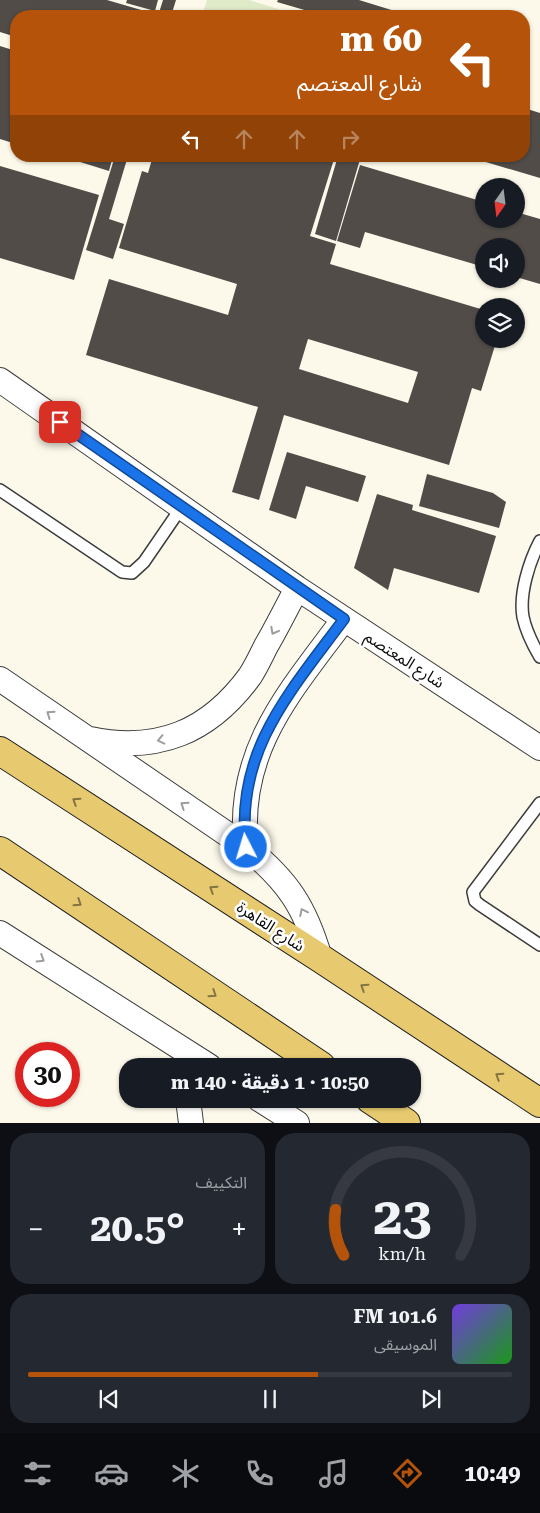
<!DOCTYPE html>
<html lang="ar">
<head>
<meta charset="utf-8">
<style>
  :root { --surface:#171b24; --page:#242831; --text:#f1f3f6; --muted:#9ea1a6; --line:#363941; --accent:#b45309 }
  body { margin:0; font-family:"Roboto Serif","Noto Sans Arabic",serif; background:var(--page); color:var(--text); direction:rtl; height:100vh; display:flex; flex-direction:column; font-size:19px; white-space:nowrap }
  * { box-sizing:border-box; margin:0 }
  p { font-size:16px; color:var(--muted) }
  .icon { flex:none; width:28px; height:28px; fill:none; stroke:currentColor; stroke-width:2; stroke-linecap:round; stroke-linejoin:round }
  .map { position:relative; height:1123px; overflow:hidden; direction:ltr }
  .sheet { display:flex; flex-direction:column; gap:10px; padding:10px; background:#0d0f14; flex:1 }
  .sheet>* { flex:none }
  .top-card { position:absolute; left:10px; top:10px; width:520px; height:152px; border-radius:20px; box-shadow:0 1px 4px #0004; direction:rtl; background:#b45309; color:#fff; overflow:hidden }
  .needle { width:32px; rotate:194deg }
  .buttons { position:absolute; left:475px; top:178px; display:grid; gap:10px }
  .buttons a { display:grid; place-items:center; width:50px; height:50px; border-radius:50%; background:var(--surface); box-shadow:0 1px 4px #0004; font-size:25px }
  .speed { position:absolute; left:15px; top:1042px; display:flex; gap:10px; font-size:25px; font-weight:700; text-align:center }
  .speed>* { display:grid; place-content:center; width:65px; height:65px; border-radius:50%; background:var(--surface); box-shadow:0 1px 4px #0004; line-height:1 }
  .speed .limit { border:8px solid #d22; background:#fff; color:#111 }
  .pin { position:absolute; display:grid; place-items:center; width:42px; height:42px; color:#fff; margin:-21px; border-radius:10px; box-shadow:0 2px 8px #0006 }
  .me { position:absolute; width:55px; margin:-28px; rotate:355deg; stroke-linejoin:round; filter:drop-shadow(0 0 4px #0008) }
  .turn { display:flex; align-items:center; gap:18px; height:105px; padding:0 25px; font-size:22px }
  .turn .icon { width:65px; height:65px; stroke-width:2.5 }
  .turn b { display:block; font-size:35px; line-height:42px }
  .lanes { display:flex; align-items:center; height:48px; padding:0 25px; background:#0003; justify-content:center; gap:25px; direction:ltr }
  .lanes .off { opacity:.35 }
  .big { font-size:38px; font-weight:700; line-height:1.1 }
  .sheet .card { flex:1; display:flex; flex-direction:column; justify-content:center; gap:8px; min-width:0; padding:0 18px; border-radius:20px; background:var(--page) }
  .sheet .dial { align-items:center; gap:0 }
  .dial svg { height:130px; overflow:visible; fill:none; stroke:var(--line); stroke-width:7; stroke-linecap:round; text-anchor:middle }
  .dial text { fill:var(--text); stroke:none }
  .song { display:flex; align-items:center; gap:15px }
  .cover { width:60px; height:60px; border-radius:8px; background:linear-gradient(135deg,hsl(260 70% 55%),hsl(120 70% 35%)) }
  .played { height:5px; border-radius:2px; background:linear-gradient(90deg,var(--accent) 60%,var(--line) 60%) }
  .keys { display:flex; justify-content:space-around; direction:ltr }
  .heat { display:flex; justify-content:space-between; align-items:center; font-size:28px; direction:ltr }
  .sheet .tiles { flex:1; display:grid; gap:10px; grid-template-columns:1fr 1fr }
  .card:last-child { grid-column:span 2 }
  .trip { position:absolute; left:119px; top:1058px; width:302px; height:50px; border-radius:20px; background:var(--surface); box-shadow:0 1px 4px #0004; font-weight:700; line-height:50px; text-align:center; direction:rtl }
  .tabs { display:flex; height:80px; justify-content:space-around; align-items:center; background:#090b0e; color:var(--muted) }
  .tabs .icon { width:35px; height:35px }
  .tabs .on { color:var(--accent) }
  .tabs b { font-size:22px; color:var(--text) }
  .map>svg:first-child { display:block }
  .pitch { fill:#dfeac9 }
  .building { fill:#514c48; fill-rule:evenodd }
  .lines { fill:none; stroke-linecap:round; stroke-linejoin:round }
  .lane-casing { stroke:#3d3d3d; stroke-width:14 }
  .street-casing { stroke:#3d3d3d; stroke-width:26 }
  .primary-casing { stroke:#1b1b1b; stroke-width:30 }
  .lane { stroke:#fff; stroke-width:11 }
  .street { stroke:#fff; stroke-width:24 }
  .primary { stroke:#e7ca6f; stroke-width:28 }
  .oneway { stroke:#9d9d9d }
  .oneway2 { stroke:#847442 }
  .route-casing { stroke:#114b97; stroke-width:12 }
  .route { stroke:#1a73e8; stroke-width:9 }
  .labels { text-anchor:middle; stroke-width:5; stroke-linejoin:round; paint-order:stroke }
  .street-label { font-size:16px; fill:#0a0a0a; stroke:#fff }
</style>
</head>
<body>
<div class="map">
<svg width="540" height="1123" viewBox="0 0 540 1123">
  <rect width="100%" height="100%" fill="#fcf9ea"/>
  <path class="pitch" d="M207 0H249L284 11 282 16H202Z"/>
  <path class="building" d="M0 0H107L155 14 154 16H16V37L0 32Z
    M127 0H158L155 11 126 3Z
    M163 0H176L171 16H158Z
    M278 0H359L411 16H325L277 2Z
    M0 46 16 51V144L0 139Z
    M524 108 540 113V178L469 157 524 156Z
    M61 156H113L109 171Z
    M115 156H128L109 219 124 224 113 259 86 250Z
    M153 156H335L310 236 336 244 330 264 484 310V339H497L481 391 472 388 449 465 284 415 259 500 232 492 258 407 86 355 109 279 228 315 237 284 119 248 142 171 148 173ZM308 339 418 372 408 403 299 369Z
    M338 156H361L336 241 315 234Z
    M360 165 484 202V219H516V212L540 219V284L516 277V246H484V267L365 232 360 248 337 241Z
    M0 166 99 195 74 280 0 258Z
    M287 452 366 476 358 502 306 486 296 519 269 510Z
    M427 474 493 493 506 502 499 528 419 506Z
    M377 494 413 505 412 510 496 536 479 593 394 568 388 590 354 568Z"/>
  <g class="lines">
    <g class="lane-casing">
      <path id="lane" d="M0 490 122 572 132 573 144 562 181 508
        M540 541C529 562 519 594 523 617 526 631 533 645 540 657
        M540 803 473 892 475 901 480 905 540 945"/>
    </g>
    <g class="street-casing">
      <path id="street" d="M0 380 297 588 540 748
        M0 679 246 847C288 881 305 907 320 958
        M90 739C158 753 209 732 250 676 256 667 261 656 266 646 277 627 287 607 297 588
        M246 847C236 750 290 692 344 619
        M0 933 209 1066
        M188 1099 191 1123
        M259 1099 297 1123"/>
    </g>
    <g class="primary-casing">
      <path id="primary" d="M0 751 320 958 540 1103
        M0 851 321 1066
        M370 1099 406 1123"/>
    </g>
    <use href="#lane" class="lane"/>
    <use href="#street" class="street"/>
    <use href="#primary" class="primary"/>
  </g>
  <defs><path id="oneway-chevron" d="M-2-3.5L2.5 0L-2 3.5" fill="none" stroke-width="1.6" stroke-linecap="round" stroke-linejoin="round" transform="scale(1.25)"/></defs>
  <g class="oneway">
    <use href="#oneway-chevron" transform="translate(274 631) rotate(118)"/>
    <use href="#oneway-chevron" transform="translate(50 714) rotate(-145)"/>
    <use href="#oneway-chevron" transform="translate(161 740) rotate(167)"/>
    <use href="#oneway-chevron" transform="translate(184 805) rotate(-146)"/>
    <use href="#oneway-chevron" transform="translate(303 912) rotate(-116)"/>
    <use href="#oneway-chevron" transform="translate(41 959) rotate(32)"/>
  </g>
  <g class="oneway2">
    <use href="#oneway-chevron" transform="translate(76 801) rotate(-147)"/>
    <use href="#oneway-chevron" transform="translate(213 889) rotate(-147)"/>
    <use href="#oneway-chevron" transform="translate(78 903) rotate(34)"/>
    <use href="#oneway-chevron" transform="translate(364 987) rotate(-147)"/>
    <use href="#oneway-chevron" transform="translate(213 994) rotate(34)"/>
    <use href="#oneway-chevron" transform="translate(499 1076) rotate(-147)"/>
  </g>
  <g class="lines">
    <g class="route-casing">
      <path id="route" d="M60 422 344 619C290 692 235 751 246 847"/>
    </g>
    <use href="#route" class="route"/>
  </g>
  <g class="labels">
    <g class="street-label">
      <text transform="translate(405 659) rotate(33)" y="6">شارع المعتصم</text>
      <text transform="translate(271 926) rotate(33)" y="6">شارع القاهرة</text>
    </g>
  </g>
</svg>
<div class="buttons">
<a><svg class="needle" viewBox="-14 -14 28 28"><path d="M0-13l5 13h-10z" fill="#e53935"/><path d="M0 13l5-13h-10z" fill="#9ea1a6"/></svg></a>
<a><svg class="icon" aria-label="sound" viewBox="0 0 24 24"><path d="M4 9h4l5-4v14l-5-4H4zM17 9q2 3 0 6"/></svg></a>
<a><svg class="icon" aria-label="layers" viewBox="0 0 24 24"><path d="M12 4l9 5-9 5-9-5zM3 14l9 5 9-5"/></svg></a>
</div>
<div class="speed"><div class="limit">30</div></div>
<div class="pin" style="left:60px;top:422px;background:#d93025"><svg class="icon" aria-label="arrive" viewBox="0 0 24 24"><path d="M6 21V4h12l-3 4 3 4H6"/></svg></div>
<svg class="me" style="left:246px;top:847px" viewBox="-20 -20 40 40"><circle r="17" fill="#1a73e8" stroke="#fff" stroke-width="3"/><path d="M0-11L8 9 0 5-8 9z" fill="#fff"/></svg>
<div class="trip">10:50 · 1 دقيقة · 140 m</div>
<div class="top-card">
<div class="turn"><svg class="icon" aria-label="left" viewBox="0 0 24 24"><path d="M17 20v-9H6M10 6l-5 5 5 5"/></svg><div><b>60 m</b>شارع المعتصم</div></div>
<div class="lanes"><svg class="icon" aria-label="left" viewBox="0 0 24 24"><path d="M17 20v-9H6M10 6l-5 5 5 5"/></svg><svg class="icon off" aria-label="ahead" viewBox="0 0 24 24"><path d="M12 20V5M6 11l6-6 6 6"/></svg><svg class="icon off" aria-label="ahead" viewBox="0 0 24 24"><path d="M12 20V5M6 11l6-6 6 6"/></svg><svg class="icon off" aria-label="right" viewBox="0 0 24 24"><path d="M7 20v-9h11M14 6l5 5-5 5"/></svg></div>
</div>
</div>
<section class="sheet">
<div class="tiles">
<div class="card dial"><svg viewBox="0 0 100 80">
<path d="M14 69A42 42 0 1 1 86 69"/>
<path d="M14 69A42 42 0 0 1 9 41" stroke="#b45309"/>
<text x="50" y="56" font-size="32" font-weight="700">23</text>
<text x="50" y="72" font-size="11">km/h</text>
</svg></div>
<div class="card"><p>التكييف</p>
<div class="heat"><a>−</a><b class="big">20.5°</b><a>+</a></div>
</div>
<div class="card">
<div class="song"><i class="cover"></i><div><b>101.6 FM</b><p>الموسيقى</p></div></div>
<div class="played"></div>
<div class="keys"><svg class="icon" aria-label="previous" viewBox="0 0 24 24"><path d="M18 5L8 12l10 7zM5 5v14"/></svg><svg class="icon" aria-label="pause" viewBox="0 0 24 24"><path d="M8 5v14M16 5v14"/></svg><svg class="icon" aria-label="next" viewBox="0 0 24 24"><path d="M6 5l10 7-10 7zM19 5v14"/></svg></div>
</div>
</div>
</section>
<nav class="tabs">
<b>10:49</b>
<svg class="icon on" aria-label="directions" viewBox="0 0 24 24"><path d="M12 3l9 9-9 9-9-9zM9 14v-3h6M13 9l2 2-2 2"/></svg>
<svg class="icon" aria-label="music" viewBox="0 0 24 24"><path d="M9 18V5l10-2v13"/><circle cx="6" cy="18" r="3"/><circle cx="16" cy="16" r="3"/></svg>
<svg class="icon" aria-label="phone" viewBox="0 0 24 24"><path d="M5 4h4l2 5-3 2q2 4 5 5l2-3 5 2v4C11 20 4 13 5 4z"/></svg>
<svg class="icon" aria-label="climate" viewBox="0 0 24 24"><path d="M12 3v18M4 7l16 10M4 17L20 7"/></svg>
<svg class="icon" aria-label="car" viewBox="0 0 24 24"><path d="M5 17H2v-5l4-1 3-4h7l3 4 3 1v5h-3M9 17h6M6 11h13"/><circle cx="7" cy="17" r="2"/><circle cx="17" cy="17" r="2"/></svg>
<svg class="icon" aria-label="filters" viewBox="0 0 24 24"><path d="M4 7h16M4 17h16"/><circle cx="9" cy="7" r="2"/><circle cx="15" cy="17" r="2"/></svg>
</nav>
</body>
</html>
